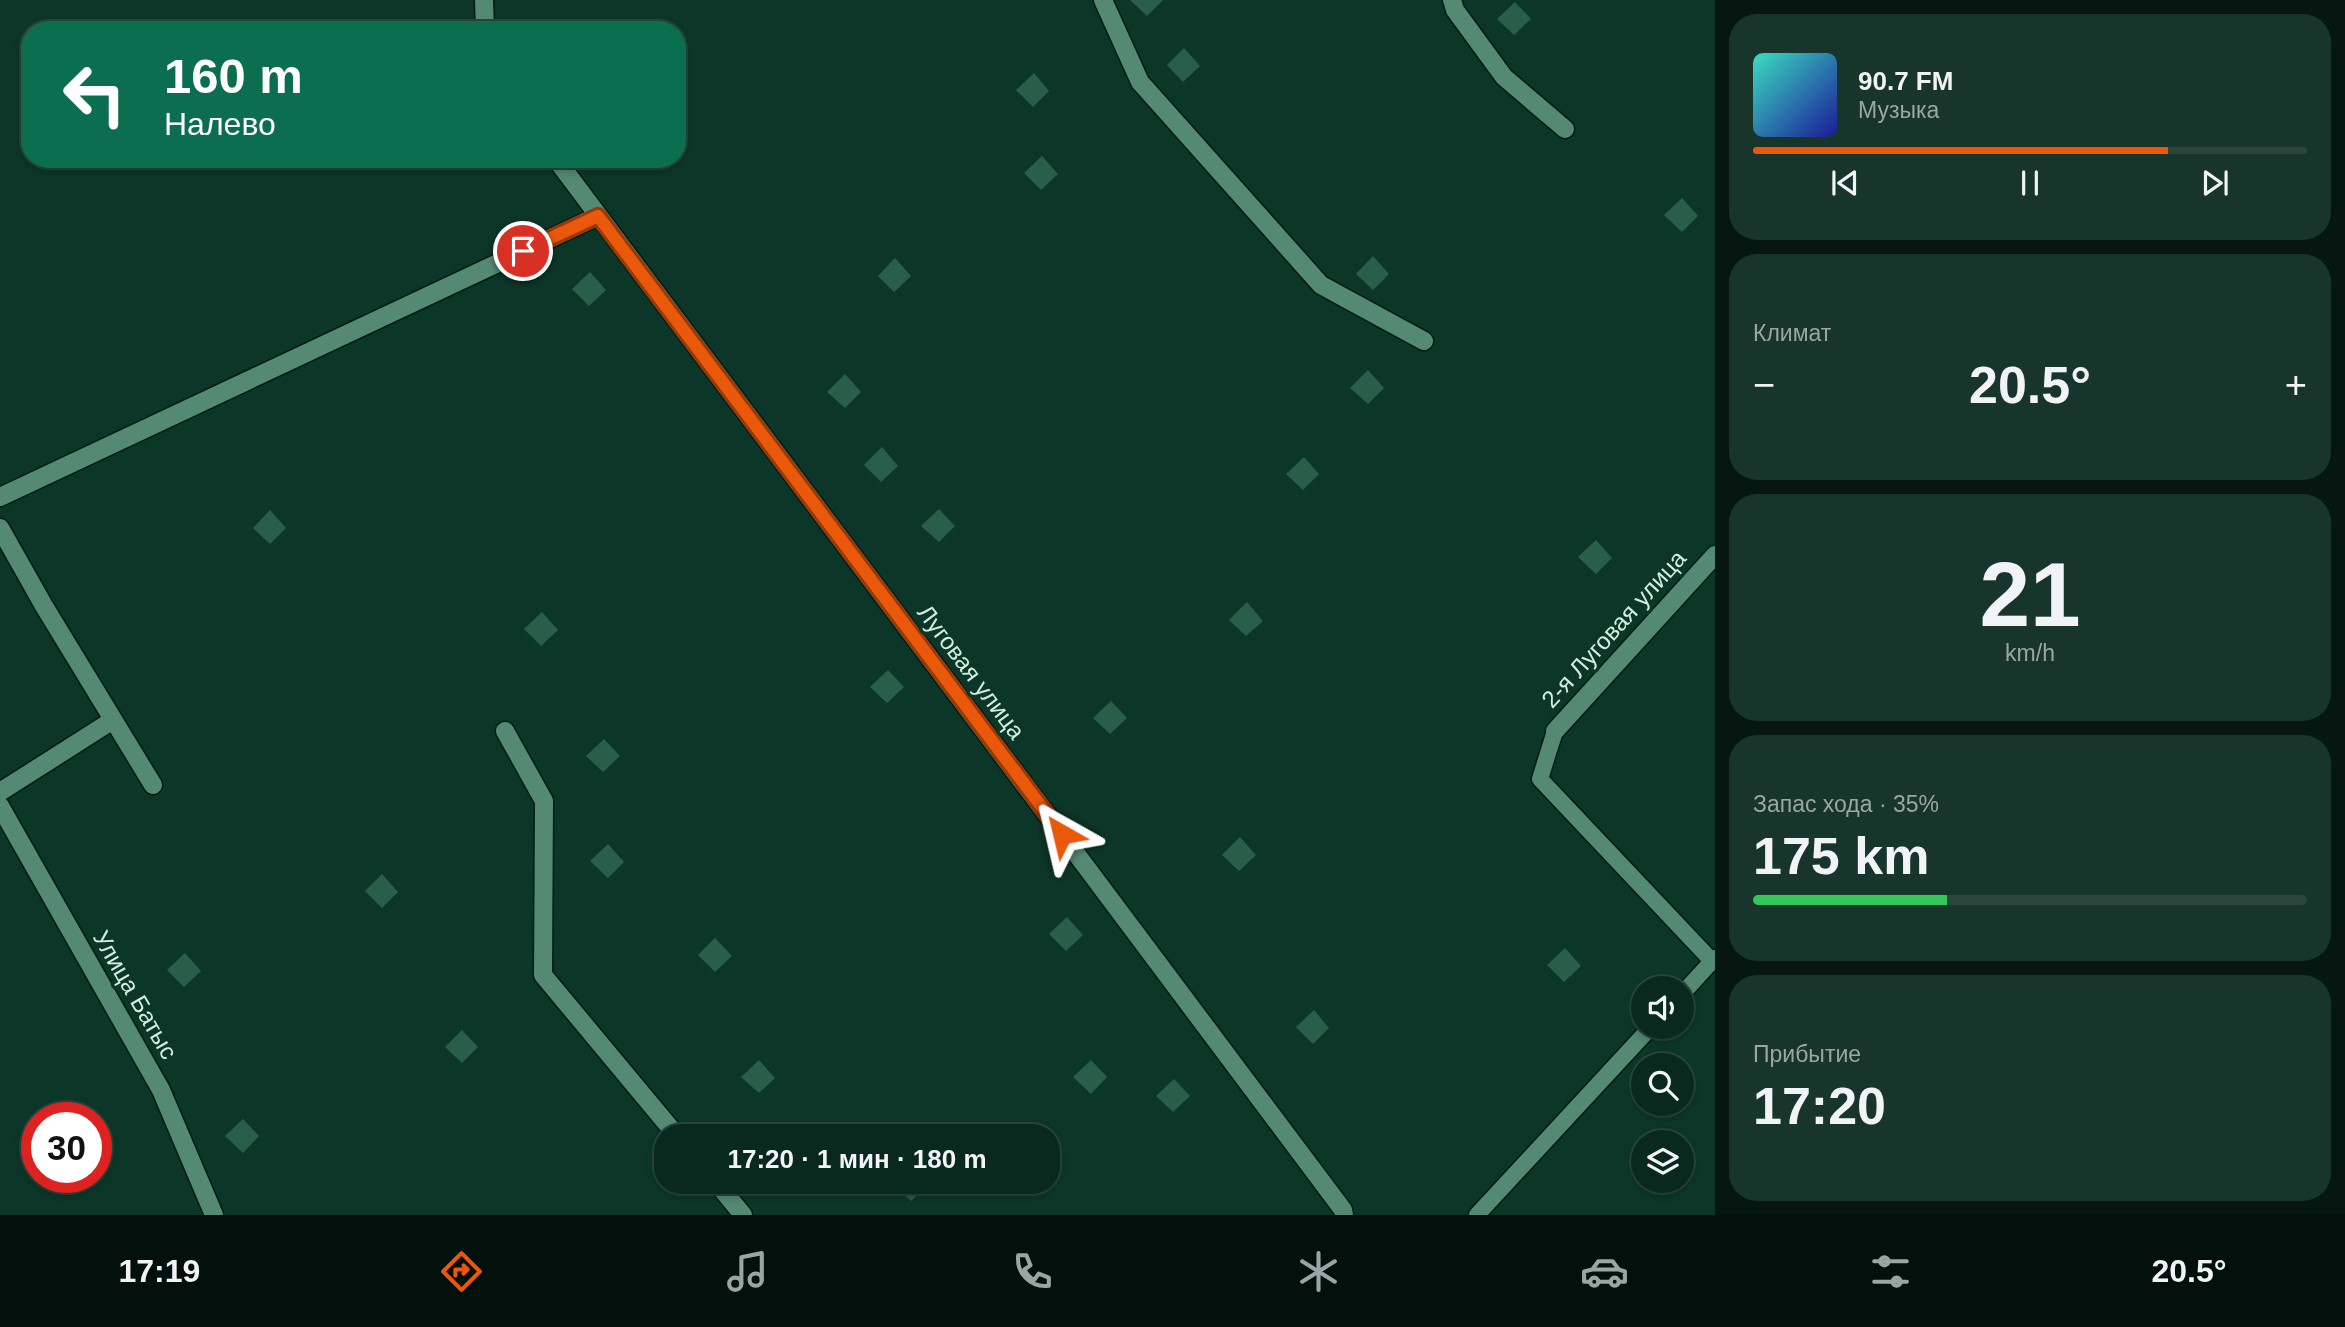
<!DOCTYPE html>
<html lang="ru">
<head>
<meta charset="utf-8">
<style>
  :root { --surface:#09291e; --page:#17352b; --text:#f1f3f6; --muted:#99a6a4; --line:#29453c; --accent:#ea580c }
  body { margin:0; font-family:Helvetica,sans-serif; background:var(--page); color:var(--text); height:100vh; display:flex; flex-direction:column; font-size:26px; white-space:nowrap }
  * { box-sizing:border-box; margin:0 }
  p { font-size:23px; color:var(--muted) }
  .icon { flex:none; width:38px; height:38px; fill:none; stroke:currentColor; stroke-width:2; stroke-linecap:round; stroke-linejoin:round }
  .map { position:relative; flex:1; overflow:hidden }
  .panel { display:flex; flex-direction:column; gap:14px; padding:14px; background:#051710; width:630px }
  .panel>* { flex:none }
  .hud { position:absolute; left:21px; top:21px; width:665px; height:147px; border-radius:28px; box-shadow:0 4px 10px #0003,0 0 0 2px var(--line); background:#0b6e4f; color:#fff; overflow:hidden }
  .tools { position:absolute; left:1631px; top:976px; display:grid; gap:14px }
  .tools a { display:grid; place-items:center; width:63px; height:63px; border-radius:50%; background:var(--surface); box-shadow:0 4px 10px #0003,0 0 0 2px var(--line); font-size:35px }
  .speed { position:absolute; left:21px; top:1102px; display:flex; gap:14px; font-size:35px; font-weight:700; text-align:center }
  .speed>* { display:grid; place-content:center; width:91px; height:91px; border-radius:50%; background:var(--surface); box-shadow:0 4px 10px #0003,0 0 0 2px var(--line); line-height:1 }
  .speed .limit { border:10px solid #d22; background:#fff; color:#111 }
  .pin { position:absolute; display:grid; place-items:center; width:60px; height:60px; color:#fff; margin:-30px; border:4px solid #fff; border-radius:50%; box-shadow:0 2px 7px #0007 }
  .me { position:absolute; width:77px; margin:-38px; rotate:323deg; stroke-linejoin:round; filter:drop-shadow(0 0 5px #0008) }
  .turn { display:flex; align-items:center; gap:24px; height:147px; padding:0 28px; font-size:32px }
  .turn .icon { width:91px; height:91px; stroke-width:2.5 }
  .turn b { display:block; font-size:49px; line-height:60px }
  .big { font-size:52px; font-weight:700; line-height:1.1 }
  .panel .tile { flex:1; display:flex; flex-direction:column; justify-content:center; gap:10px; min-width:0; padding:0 24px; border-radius:28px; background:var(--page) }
  .panel .dial { align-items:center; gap:0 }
  .dial b { font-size:91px; line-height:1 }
  .song { display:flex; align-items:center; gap:21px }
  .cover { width:84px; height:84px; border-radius:10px; background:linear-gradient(135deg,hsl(170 70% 55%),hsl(240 70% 35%)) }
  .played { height:7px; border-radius:4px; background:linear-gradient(90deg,var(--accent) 75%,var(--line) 75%) }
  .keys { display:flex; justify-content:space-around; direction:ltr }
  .heat { display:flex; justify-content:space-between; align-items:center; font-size:38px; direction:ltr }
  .charge { height:10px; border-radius:5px; background:linear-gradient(90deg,#34c759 35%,var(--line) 0) }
  .trip { position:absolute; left:654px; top:1124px; width:406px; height:70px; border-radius:28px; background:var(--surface); box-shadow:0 4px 10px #0003,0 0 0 2px var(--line); font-weight:700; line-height:70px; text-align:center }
  .tab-bar { display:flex; height:112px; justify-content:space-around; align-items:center; background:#04100c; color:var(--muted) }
  .tab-bar .icon { width:49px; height:49px }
  .tab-bar .on { color:var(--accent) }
  .tab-bar b { font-size:32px; color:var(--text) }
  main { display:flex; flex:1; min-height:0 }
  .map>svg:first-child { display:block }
  .building { fill:#285e4a }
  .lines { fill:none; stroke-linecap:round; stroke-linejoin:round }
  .lane-casing { stroke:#011c12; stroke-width:19 }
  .street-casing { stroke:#011c12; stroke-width:21 }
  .lane { stroke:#548a74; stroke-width:16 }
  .street { stroke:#548a74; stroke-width:18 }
  .route-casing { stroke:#983908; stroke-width:18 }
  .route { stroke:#ea580c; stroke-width:12 }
  .labels { text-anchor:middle; stroke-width:7; stroke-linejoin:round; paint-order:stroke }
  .street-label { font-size:24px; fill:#d2eee1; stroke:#0c3728 }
</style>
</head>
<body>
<main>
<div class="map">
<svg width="1715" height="1215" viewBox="0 0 1715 1215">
  <rect width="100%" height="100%" fill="#0c3728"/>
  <path class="building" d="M1130 0H1163L1147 16Z
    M1515 2 1531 19 1514 35 1497 19Z
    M1184 48 1200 66 1183 82 1167 65Z
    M1034 73 1049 91 1033 107 1016 90Z
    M1042 156 1058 174 1041 190 1024 173Z
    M1682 198 1698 216 1682 232 1664 215Z
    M1373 256 1389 274 1373 290 1356 274Z
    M895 258 911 276 894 292 878 276Z
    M590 272 606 290 589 306 572 289Z
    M1368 370 1384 388 1368 404 1350 388Z
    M845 374 861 392 845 408 827 392Z
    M882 447 898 466 881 482 864 465Z
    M1304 457 1319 474 1303 490 1286 474Z
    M939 509 955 526 939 542 921 526Z
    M270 510 286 528 270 544 253 528Z
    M1596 540 1612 558 1596 574 1578 557Z
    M1247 602 1263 621 1246 636 1229 620Z
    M542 612 558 630 541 646 524 629Z
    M888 670 904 687 887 703 870 687Z
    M1111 701 1127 718 1110 734 1093 718Z
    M604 739 620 756 603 772 586 756Z
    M1240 837 1256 855 1239 871 1222 855Z
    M608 844 624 862 608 878 590 861Z
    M382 874 398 892 382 908 365 891Z
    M1067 917 1083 935 1066 951 1049 934Z
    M715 938 732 956 715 972 698 955Z
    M1565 948 1581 966 1564 982 1547 965Z
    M185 953 201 971 184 987 167 970Z
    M1314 1010 1329 1028 1313 1044 1296 1027Z
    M462 1030 478 1047 462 1063 445 1047Z
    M759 1060 775 1078 759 1093 741 1077Z
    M1091 1060 1107 1077 1091 1094 1073 1077Z
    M1174 1079 1190 1096 1173 1112 1156 1096Z
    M243 1119 259 1136 243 1153 225 1136Z
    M896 1181H924L927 1185 911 1201 893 1184Z"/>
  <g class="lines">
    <g class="lane-casing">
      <path id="lane" d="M1555 731 1540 779 1712 961
        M1682 994 1715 958
        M1477 1215 1651 1027"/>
    </g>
    <g class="street-casing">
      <path id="street" d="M484 0 485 30
        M1103 0 1140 82 1321 285 1424 341
        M1452 0 1455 10 1504 77 1565 129
        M556 159 1343 1210 1344 1215
        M0 497 598 216
        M0 528 44 606 153 785
        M505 731 544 801 543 975 677 1136
        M1555 731 1715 555
        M0 792 113 720
        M0 806 161 1090 214 1215
        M715 1181 743 1215"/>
    </g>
    <use href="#lane" class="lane"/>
    <use href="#street" class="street"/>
  </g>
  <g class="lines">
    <g class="route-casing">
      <path id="route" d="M523 251 598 216 1062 834"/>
    </g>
    <use href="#route" class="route"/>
  </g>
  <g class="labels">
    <g class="street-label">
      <text transform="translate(1614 629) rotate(-48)" y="8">2-я Луговая улица</text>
      <text transform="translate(971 672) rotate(53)" y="8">Луговая улица</text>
      <text transform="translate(135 995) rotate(60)" y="8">Улица Батыс</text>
    </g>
  </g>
</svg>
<div class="tools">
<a><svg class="icon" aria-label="sound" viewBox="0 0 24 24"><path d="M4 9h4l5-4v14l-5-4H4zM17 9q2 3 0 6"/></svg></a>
<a><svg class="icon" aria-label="search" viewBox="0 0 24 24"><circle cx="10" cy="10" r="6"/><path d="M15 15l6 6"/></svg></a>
<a><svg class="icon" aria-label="layers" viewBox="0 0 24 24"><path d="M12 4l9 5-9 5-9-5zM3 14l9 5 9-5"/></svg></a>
</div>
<div class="speed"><div class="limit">30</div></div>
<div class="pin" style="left:523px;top:251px;background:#d93025"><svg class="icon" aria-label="arrive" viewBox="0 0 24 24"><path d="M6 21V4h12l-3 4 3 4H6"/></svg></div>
<svg class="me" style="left:1062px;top:834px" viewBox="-20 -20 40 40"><path d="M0-17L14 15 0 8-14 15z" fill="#ea580c" stroke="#fff" stroke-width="4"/></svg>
<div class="trip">17:20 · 1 мин · 180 m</div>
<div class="hud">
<div class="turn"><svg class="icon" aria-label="left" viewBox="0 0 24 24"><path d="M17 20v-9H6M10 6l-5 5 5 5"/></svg><div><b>160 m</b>Налево</div></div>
</div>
</div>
<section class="panel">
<div class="tile">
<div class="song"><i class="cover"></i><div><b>90.7 FM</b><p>Музыка</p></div></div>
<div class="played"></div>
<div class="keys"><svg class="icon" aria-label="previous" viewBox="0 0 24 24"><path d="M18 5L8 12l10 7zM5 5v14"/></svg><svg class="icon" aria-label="pause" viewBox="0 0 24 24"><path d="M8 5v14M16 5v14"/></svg><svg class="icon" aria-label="next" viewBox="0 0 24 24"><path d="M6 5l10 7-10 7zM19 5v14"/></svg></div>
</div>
<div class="tile"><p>Климат</p>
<div class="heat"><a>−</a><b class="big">20.5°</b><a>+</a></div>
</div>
<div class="tile dial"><b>21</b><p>km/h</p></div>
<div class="tile"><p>Запас хода · 35%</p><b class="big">175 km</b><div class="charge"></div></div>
<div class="tile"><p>Прибытие</p><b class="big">17:20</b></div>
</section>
</main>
<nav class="tab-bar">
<b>17:19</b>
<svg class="icon on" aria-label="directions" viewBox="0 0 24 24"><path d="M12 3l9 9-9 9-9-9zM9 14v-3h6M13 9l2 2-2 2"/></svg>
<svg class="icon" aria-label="music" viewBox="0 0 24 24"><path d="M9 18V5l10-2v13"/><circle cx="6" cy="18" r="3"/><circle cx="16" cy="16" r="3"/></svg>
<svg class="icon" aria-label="phone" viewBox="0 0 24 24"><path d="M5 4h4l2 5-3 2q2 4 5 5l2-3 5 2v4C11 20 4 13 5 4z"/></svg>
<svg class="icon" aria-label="climate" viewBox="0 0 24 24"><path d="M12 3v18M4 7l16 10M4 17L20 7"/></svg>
<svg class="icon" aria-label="car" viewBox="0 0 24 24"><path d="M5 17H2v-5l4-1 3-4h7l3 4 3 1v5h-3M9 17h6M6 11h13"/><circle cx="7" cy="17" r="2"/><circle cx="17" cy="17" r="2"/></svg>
<svg class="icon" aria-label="filters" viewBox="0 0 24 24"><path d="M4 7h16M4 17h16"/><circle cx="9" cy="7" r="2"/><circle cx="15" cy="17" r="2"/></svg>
<b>20.5°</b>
</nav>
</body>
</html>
